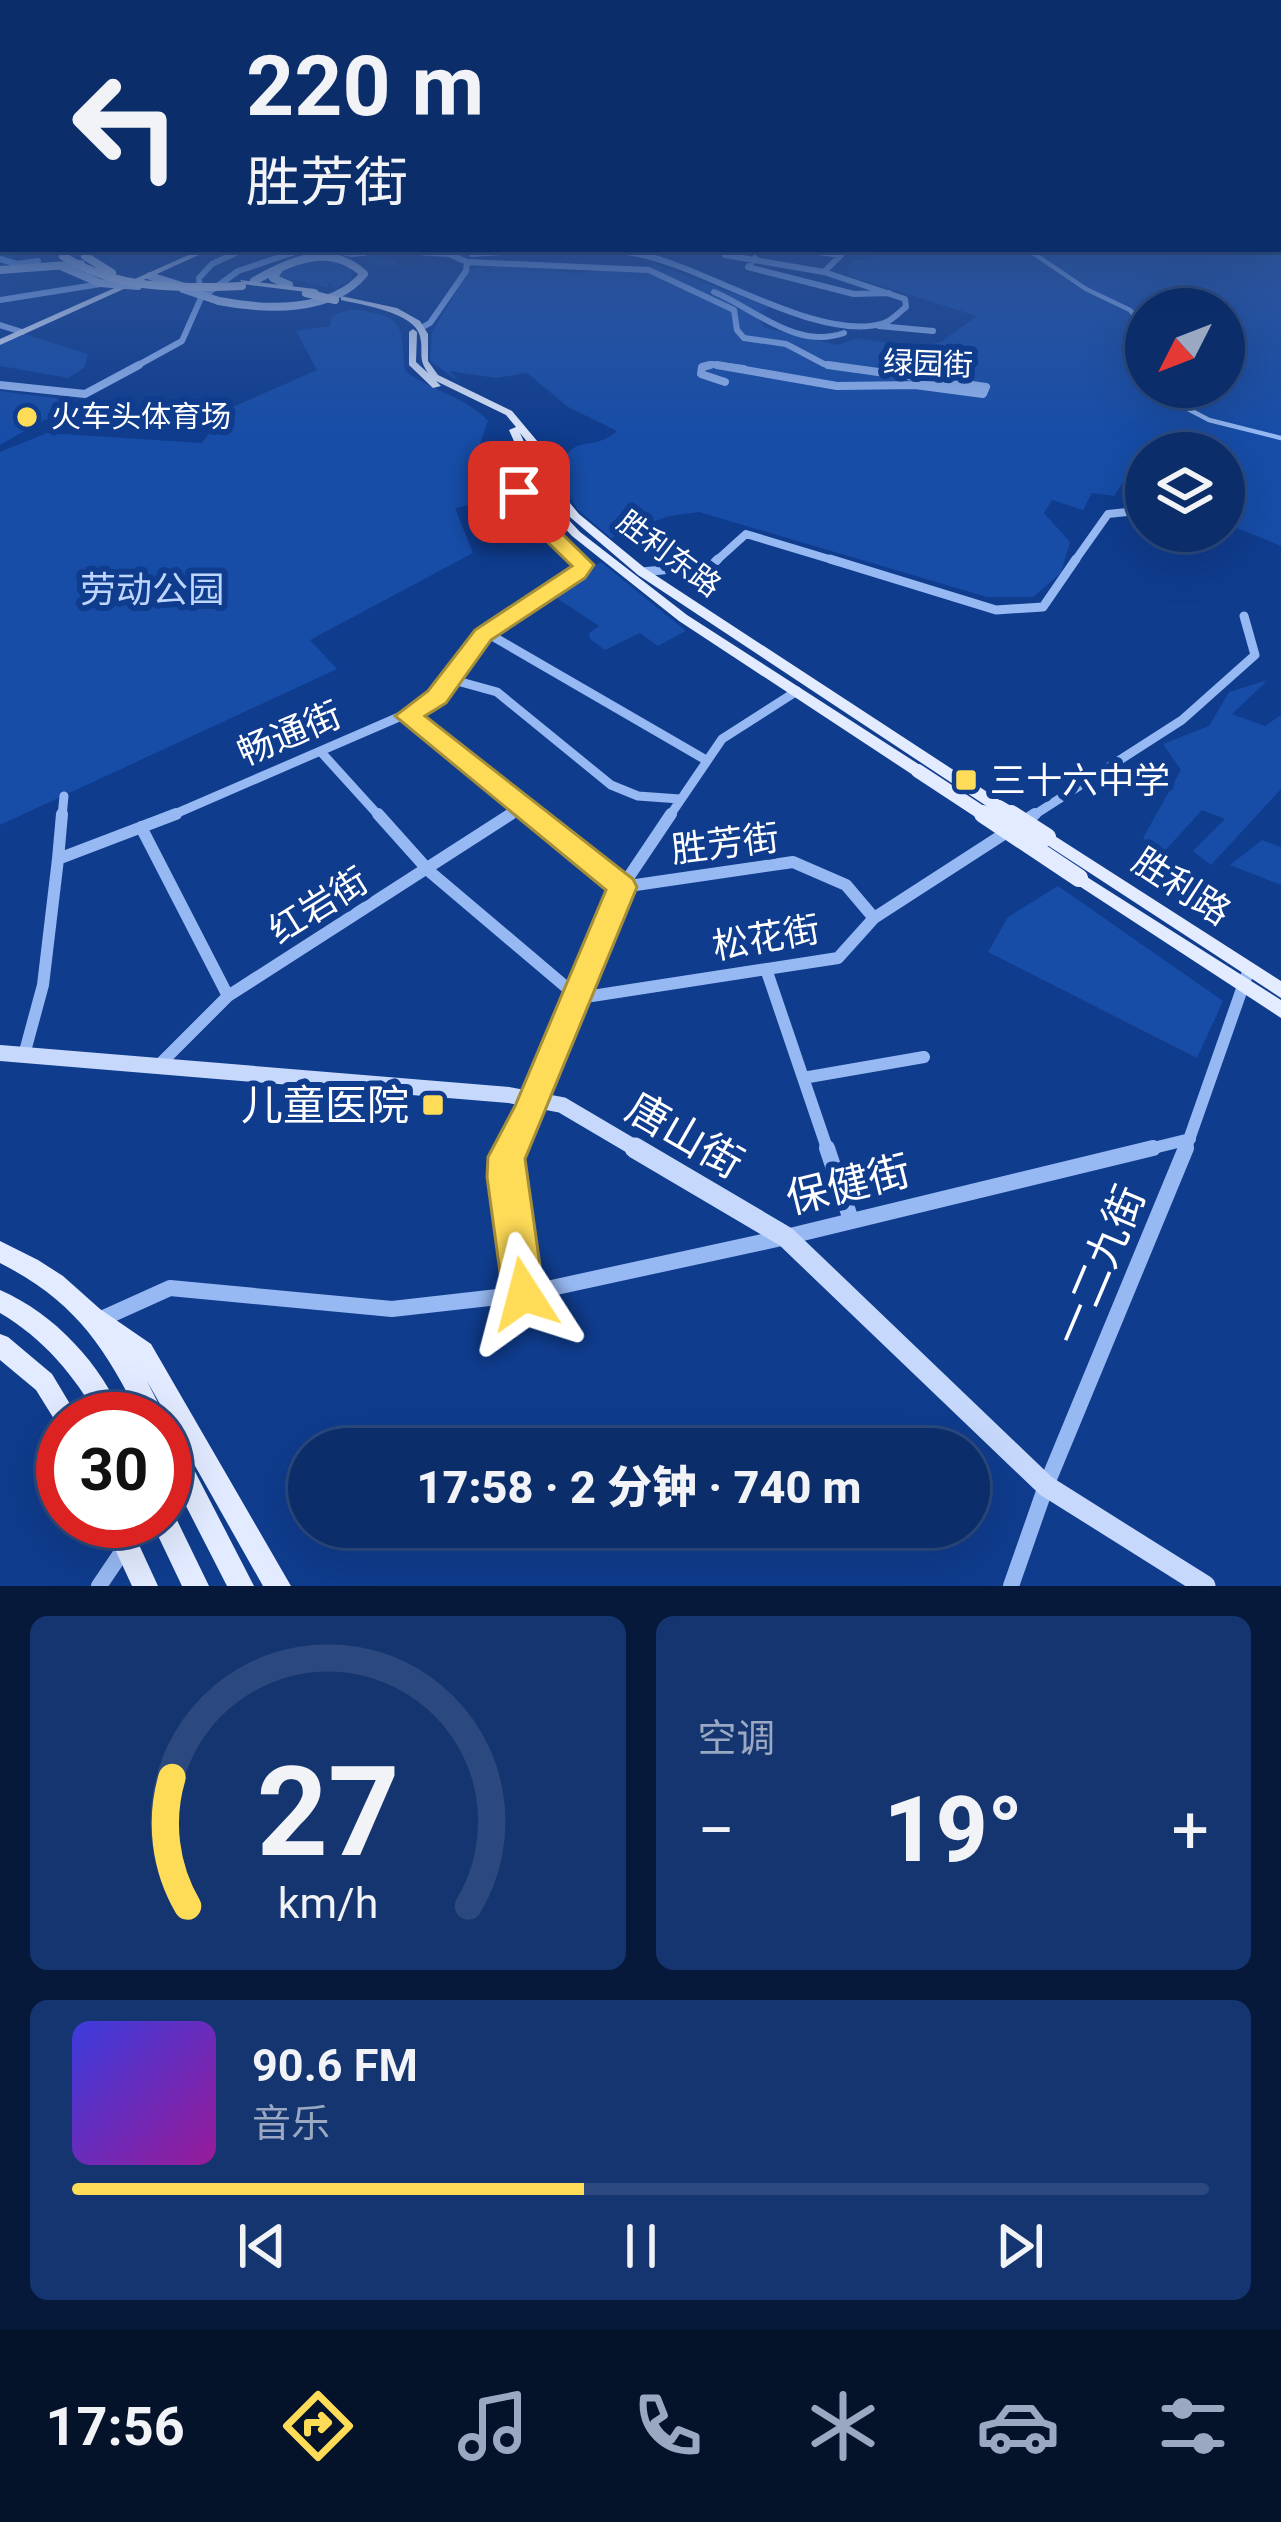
<!DOCTYPE html>
<html lang="zh">
<head>
<meta charset="utf-8">
<style>
  :root { --surface:#0b2d6a; --page:#143570; --text:#f1f3f6; --muted:#9aa8c1; --line:#2b497e; --accent:#ffdc58 }
  body { margin:0; font-family:Roboto,"Noto Sans SC",sans-serif; background:var(--page); color:var(--text); height:100vh; display:flex; flex-direction:column; font-size:45px; white-space:nowrap }
  * { box-sizing:border-box; margin:0 }
  p { font-size:39px; color:var(--muted) }
  .icon { flex:none; width:66px; height:66px; fill:none; stroke:currentColor; stroke-width:2; stroke-linecap:round; stroke-linejoin:round }
  .map { position:relative; height:1586px; overflow:hidden }
  .side { display:flex; flex-direction:column; gap:30px; padding:30px; background:#06193a; flex:1 }
  .side>* { flex:none }
  .banner { position:absolute; left:0px; top:0px; width:1281px; height:252px; box-shadow:0 12px 48px #0002,0 0 0 3px var(--line); background:#0b2d6a; color:var(--text); overflow:hidden }
  .needle { width:78px; rotate:228deg }
  .controls { position:absolute; left:1125px; top:288px; display:grid; gap:24px }
  .controls a { display:grid; place-items:center; width:120px; height:120px; border-radius:50%; background:var(--surface); box-shadow:0 12px 48px #0002,0 0 0 3px var(--line); font-size:60px }
  .speed { position:absolute; left:36px; top:1392px; display:flex; gap:24px; font-size:60px; font-weight:700; text-align:center }
  .speed>* { display:grid; place-content:center; width:156px; height:156px; border-radius:50%; background:var(--surface); box-shadow:0 12px 48px #0002,0 0 0 3px var(--line); line-height:1 }
  .speed .limit { border:18px solid #d22; background:#fff; color:#111 }
  .pin { position:absolute; display:grid; place-items:center; width:102px; height:102px; color:#fff; margin:-51px; border-radius:24px; box-shadow:0 6px 18px #0006 }
  .me { position:absolute; width:132px; margin:-66px; rotate:351deg; stroke-linejoin:round; filter:drop-shadow(0 0 9px #0008) }
  .turn { display:flex; align-items:center; gap:42px; height:252px; padding:0 48px; font-size:54px }
  .turn .icon { width:156px; height:156px; stroke-width:2.5 }
  .turn b { display:block; font-size:84px; line-height:102px }
  .big { font-size:90px; font-weight:800; line-height:1.1 }
  .side .widget { flex:1; display:flex; flex-direction:column; justify-content:center; gap:18px; min-width:0; padding:0 42px; border-radius:18px; background:var(--page) }
  .side .dial { align-items:center; gap:0 }
  .dial svg { height:312px; overflow:visible; fill:none; stroke:var(--line); stroke-width:7; stroke-linecap:round; text-anchor:middle }
  .dial text { fill:var(--text); stroke:none }
  .song { display:flex; align-items:center; gap:36px }
  .cover { width:144px; height:144px; border-radius:18px; background:linear-gradient(135deg,hsl(240 70% 55%),hsl(300 70% 35%)) }
  .played { height:12px; border-radius:6px; background:linear-gradient(90deg,var(--accent) 45%,var(--line) 45%) }
  .keys { display:flex; justify-content:space-around; direction:ltr }
  .heat { display:flex; justify-content:space-between; align-items:center; font-size:66px; direction:ltr }
  .side .tiles { flex:1; display:grid; gap:30px; grid-template-columns:1fr 1fr }
  .widget:last-child { grid-column:span 2 }
  .trip { position:absolute; left:288px; top:1428px; width:702px; height:120px; border-radius:60px; background:var(--surface); box-shadow:0 12px 48px #0002,0 0 0 3px var(--line); font-weight:800; line-height:120px; text-align:center }
  .tab-bar { display:flex; height:192px; justify-content:space-around; align-items:center; background:#04122a; color:var(--muted) }
  .tab-bar .icon { width:84px; height:84px }
  .tab-bar .active { color:var(--accent) }
  .tab-bar b { font-size:54px; color:var(--text) }
  .map>svg:first-child { display:block }
  .green { fill:#174da7; fill-rule:evenodd }
  .lines { fill:none; stroke-linecap:round; stroke-linejoin:round }
  .primary-tunnel { stroke:#33599e; stroke-width:8; stroke-dasharray:8 4.5; stroke-linecap:butt }
  .pedestrian { stroke:#97b9f3; stroke-width:4.5 }
  .minor-far4 { stroke:#97b9f3; stroke-width:6 }
  .minor-far3 { stroke:#97b9f3; stroke-width:8 }
  .minor-far2 { stroke:#97b9f3; stroke-width:9 }
  .minor-far1 { stroke:#97b9f3; stroke-width:12 }
  .minor { stroke:#97b9f3; stroke-width:16 }
  .tertiary { stroke:#97b9f3; stroke-width:6 }
  .secondary-far2 { stroke:#c6d9fd; stroke-width:8 }
  .secondary-far1 { stroke:#c6d9fd; stroke-width:16 }
  .secondary { stroke:#c6d9fd; stroke-width:21 }
  .primary { fill:#e2ebff; fill-rule:evenodd }
  .secondary-bridge { stroke:#c6d9fd; stroke-width:8 }
  .primary-bridge-far2 { stroke:#e2ebff; stroke-width:8 }
  .primary-bridge-far1 { stroke:#e2ebff; stroke-width:14 }
  .primary-bridge { stroke:#e2ebff; stroke-width:18 }
  .wall { fill:#194795 }
  .shaded-wall { fill:#143979 }
  .building { fill:#1d52ad; stroke:#143979; stroke-width:3 }
  .route { fill:#ffdc58; stroke:#a68f39; stroke-width:3 }
  .poi-dot { fill:#ffdc58; stroke:#0f3c8d; stroke-width:4.5 }
  .labels { text-anchor:middle; stroke-width:12; stroke-linejoin:round; paint-order:stroke }
  .far-street-label { font-size:30px; fill:#fff; stroke:#0f3c8d }
  .far-poi-label { font-size:30px; fill:#fff; stroke:#0f3c8d; text-anchor:start }
  .park-label { font-size:36px; fill:#bed6fd; stroke:#0f3c8d }
  .street-label { font-size:36px; fill:#fff; stroke:#0f3c8d }
  .poi-label { font-size:36px; fill:#fff; stroke:#0f3c8d; text-anchor:start }
  .near-poi-label { font-size:42px; fill:#fff; stroke:#0f3c8d; text-anchor:end }
  .near-street-label { font-size:42px; fill:#fff; stroke:#0f3c8d }
</style>
</head>
<body>
<div class="map">
<svg width="1281" height="1586" viewBox="0 0 1281 1586">
  <rect width="100%" height="100%" fill="#0f3c8d"/>
  <path class="green" d="M880 249H1203L1232 255 1281 250V546L1224 523V453H1146V495L1139 481 1125 479 1114 496 1092 493 1083 510 1052 500 1044 513 1070 542 1061 573 1033 597H987L699 512 669 516 611 538 577 509 558 474C570 430 592 454 617 431L568 407 527 373 496 378 449 371 461 383 430 361 432 332 470 269 517 265 575 273 655 264 769 307 754 315 765 328 838 345 856 338 915 347 941 342 977 316 850 276 846 267 853 261 872 258ZM1146 309H1224V387H1146Z
    M309 261 336 262 352 269 351 280 335 288 327 280 328 287 277 276 282 269Z
    M350 309C406 316 401 324 405 371 430 390 468 398 488 421L479 446 518 459 512 497 455 508 473 553 310 640 337 669 0 825V452L47 433 202 443 226 410 317 370 296 331 330 326 332 316Z
    M24 334 88 354 84 368 68 378 0 366V345Z
    M0 391 55 398 63 402 68 414 44 420 0 445Z
    M601 562 686 631 658 646 640 633 605 650 590 639 589 633 599 626 552 595Z
    M1268 680 1232 714 1265 726 1281 715V789L1211 865 1193 851 1225 819 1202 810 1163 853 1143 838 1181 770 1163 744 1209 726 1229 692Z
    M1262 840 1281 847V885L1230 865Z
    M1058 886 1223 1001 1197 1058 988 952 1008 917Z"/>
  <g class="lines">
    <path class="primary-tunnel" d="M71 249 85 256"/>
    <path class="pedestrian" d="M1027 249 1086 289 1130 310 1146 330
      M1183 387 1169 399 1209 420 1281 438"/>
    <path class="minor-far4" d="M330 249 351 254 386 251
      M802 250 841 255 824 272
      M411 252 449 254 467 262 466 271 430 323 421 328
      M472 254C526 251 584 244 638 254 704 266 820 344 884 323 892 321 899 312 906 307L905 299 824 272 725 255 720 249
      M755 258 748 267 854 294 889 293
      M0 259 17 264 38 261
      M467 262 649 270 734 310 737 330 744 338 786 344 824 364 849 368
      M207 291 200 289 199 278 212 264 244 249
      M714 292C755 309 796 350 844 333
      M0 325 22 332
      M879 326 933 331
      M133 368 182 341 201 298 238 271 304 249
      M702 368 712 364 744 368"/>
    <path class="minor-far3" d="M710 365 702 367 701 374 725 382
      M717 365 837 386 915 385 983 394 986 387 828 365
      M0 385 85 394 139 365
      M531 469 519 492 534 518 582 562
      M715 562 746 534 839 562
      M1074 562 1108 514 1146 510"/>
    <path class="minor-far2" d="M830 559 996 610 1043 607 1076 559
      M642 572 712 565 718 559
      M487 633 706 760
      M450 679 497 692 611 785 638 796 680 799
      M407 716 534 817
      M321 752 380 817
      M62 817 64 796
      M168 817 429 704 474 644 577 574 583 565 581 559
      M506 817 522 807
      M669 817 722 739 797 691
      M1031 817 1182 720 1255 655 1244 616"/>
    <path class="minor-far1" d="M378 814 429 871 579 998 838 958 874 918 1035 814
      M531 814 622 887 793 862 846 885 874 918
      M141 827 228 996
      M58 859 62 814
      M766 969 828 1151
      M24 1055 43 985 58 859 176 814
      M159 1065 228 996 511 814
      M803 1078 924 1057
      M510 1151 529 1116 622 887 671 814
      M1141 1151 1190 1139
      M1185 1151 1249 969"/>
    <path class="minor" d="M512 1148 505 1177 524 1294
      M827 1148 851 1220
      M99 1320 170 1288 392 1309 524 1294 786 1237 1153 1148
      M99 1586 124 1549
      M1011 1586 1046 1486 1186 1148"/>
    <path class="tertiary" d="M0 300 107 283"/>
    <path class="secondary-far2" d="M280 268 273 278 289 285
      M150 276 188 288
      M219 301C265 310 332 313 364 274 329 241 289 262 254 281"/>
    <path class="secondary-far1" d="M0 1053 509 1095 562 1105 640 1151"/>
    <path class="secondary" d="M635 1148 786 1237 1046 1486 1205 1586"/>
    <path class="primary" d="M202 249H212L0 345V339Z
      M240 280 315 289 319 291 315 293 243 284Z
      M341 296 397 308 420 321 428 334V361L438 375 512 411 543 448 560 491 579 514 646 569 1004 803 1007 807 1004 811H994L638 575 571 518 550 492 533 449 520 433 551 501 580 532 687 615 923 767 925 771 923 775H913L679 621 572 536 541 502 509 430 516 427 506 415 436 381 441 386 433 388 409 365V332L413 329 417 332 416 362 428 373C417 357 424 353 420 336 414 312 362 305 341 300Z
      M1047 831 1281 981V998L1041 841 1039 837 1041 833Z
      M1079 872 1281 1000V1018L1073 882 1071 878 1073 874Z
      M0 1241 38 1260 63 1276 100 1309 151 1344 291 1586H263L147 1381 166 1419 165 1421V1419H141C103 1345 76 1302 0 1263Z
      M0 1290C55 1314 101 1364 124 1419H99C75 1376 43 1338 0 1313Z
      M0 1334 8 1337 52 1374 79 1419H63V1429L59 1427 36 1390 0 1360Z
      M165 1428 174 1431 254 1586H227L165 1465Z
      M165 1509 173 1512 209 1586H182L151 1521H165Z
      M102 1521H128L158 1586H132Z"/>
    <path class="secondary-bridge" d="M63 267 100 283 138 286
      M0 270 81 264
      M183 289 219 301"/>
    <path class="primary-bridge-far2" d="M63 256C119 291 178 288 242 286
      M85 256 112 273
      M306 293 335 300"/>
    <path class="primary-bridge-far1" d="M918 771 988 817
      M999 807 1016 817"/>
    <path class="primary-bridge" d="M983 814 1079 878
      M1011 814 1047 837"/>
  </g>
  <path class="wall" d="M366 253 423 261 397 268 368 264Z"/>
  <path class="shaded-wall" d="M422 250 423 261 397 268 395 257Z"/>
  <path class="building" d="M382 249H406L422 250 395 257 366 253Z"/>
  <linearGradient id="sky" x2="0" y2="1"><stop stop-color="#08214e"/><stop offset="0.49" stop-color="#31569a"/><stop offset="1" stop-color="#31569a" stop-opacity="0"/></linearGradient>
  <rect width="1281" height="439" fill="url(#sky)"/>
  <path class="route" d="M512 488H526L542 514 594 565 585 578 491 640 446 703 425 716 633 879 637 887 525 1159 544 1294 538 1308 524 1314 509 1308 503 1294 487 1177 488 1157 515 1106 606 890 395 716 428 691 475 630 572 566 527 522 509 492Z"/>
  <g class="poi-dot">
    <circle cx="27" cy="417" r="12"/>
    <rect x="954" y="768" width="24" height="24" rx="6"/>
    <rect x="421" y="1093" width="24" height="24" rx="6"/>
  </g>
  <g class="labels">
    <g class="far-street-label">
      <text transform="translate(928 364) rotate(2)" y="10">绿园街</text>
      <text transform="translate(669 554) rotate(37)" y="10">胜利东路</text>
    </g>
    <g class="far-poi-label">
      <text x="51" y="427">火车头体育场</text>
    </g>
    <g class="park-label">
      <text x="152" y="602">劳动公园</text>
    </g>
    <g class="street-label">
      <text transform="translate(289 733) rotate(-23)" y="13">畅通街</text>
      <text transform="translate(725 843) rotate(-7)" y="13">胜芳街</text>
      <text transform="translate(1182 886) rotate(33)" y="13">胜利路</text>
      <text transform="translate(318 905) rotate(-32)" y="13">红岩街</text>
      <text transform="translate(766 937) rotate(-10)" y="13">松花街</text>
    </g>
    <g class="poi-label">
      <text x="990" y="793">三十六中学</text>
    </g>
    <g class="near-poi-label">
      <text x="409" y="1120">儿童医院</text>
    </g>
    <g class="near-street-label">
      <text transform="translate(685 1135) rotate(30)" y="15">唐山街</text>
      <text transform="translate(848 1184) rotate(-14)" y="15">保健街</text>
      <text transform="translate(1099 1265) rotate(-67)" y="15">一二九街</text>
    </g>
  </g>
</svg>
<div class="controls">
<a><svg class="needle" viewBox="-14 -14 28 28"><path d="M0-13l5 13h-10z" fill="#e53935"/><path d="M0 13l5-13h-10z" fill="#9aa8c1"/></svg></a>
<a><svg class="icon" aria-label="layers" viewBox="0 0 24 24"><path d="M12 4l9 5-9 5-9-5zM3 14l9 5 9-5"/></svg></a>
</div>
<div class="speed"><div class="limit">30</div></div>
<div class="pin" style="left:519px;top:492px;background:#d93025"><svg class="icon" aria-label="arrive" viewBox="0 0 24 24"><path d="M6 21V4h12l-3 4 3 4H6"/></svg></div>
<svg class="me" style="left:524px;top:1294px" viewBox="-20 -20 40 40"><path d="M0-17L14 15 0 8-14 15z" fill="#ffdc58" stroke="#fff" stroke-width="4"/></svg>
<div class="trip">17:58 · 2 分钟 · 740 m</div>
<div class="banner">
<div class="turn"><svg class="icon" aria-label="left" viewBox="0 0 24 24"><path d="M17 20v-9H6M10 6l-5 5 5 5"/></svg><div><b>220 m</b>胜芳街</div></div>
</div>
</div>
<section class="side">
<div class="tiles">
<div class="widget dial"><svg viewBox="0 0 100 80">
<path d="M14 69A42 42 0 1 1 86 69"/>
<path d="M14 69A42 42 0 0 1 10 36" stroke="#ffdc58"/>
<text x="50" y="56" font-size="32" font-weight="700">27</text>
<text x="50" y="72" font-size="11">km/h</text>
</svg></div>
<div class="widget"><p>空调</p>
<div class="heat"><a>−</a><b class="big">19°</b><a>+</a></div>
</div>
<div class="widget">
<div class="song"><i class="cover"></i><div><b>90.6 FM</b><p>音乐</p></div></div>
<div class="played"></div>
<div class="keys"><svg class="icon" aria-label="previous" viewBox="0 0 24 24"><path d="M18 5L8 12l10 7zM5 5v14"/></svg><svg class="icon" aria-label="pause" viewBox="0 0 24 24"><path d="M8 5v14M16 5v14"/></svg><svg class="icon" aria-label="next" viewBox="0 0 24 24"><path d="M6 5l10 7-10 7zM19 5v14"/></svg></div>
</div>
</div>
</section>
<nav class="tab-bar">
<b>17:56</b>
<svg class="icon active" aria-label="directions" viewBox="0 0 24 24"><path d="M12 3l9 9-9 9-9-9zM9 14v-3h6M13 9l2 2-2 2"/></svg>
<svg class="icon" aria-label="music" viewBox="0 0 24 24"><path d="M9 18V5l10-2v13"/><circle cx="6" cy="18" r="3"/><circle cx="16" cy="16" r="3"/></svg>
<svg class="icon" aria-label="phone" viewBox="0 0 24 24"><path d="M5 4h4l2 5-3 2q2 4 5 5l2-3 5 2v4C11 20 4 13 5 4z"/></svg>
<svg class="icon" aria-label="climate" viewBox="0 0 24 24"><path d="M12 3v18M4 7l16 10M4 17L20 7"/></svg>
<svg class="icon" aria-label="car" viewBox="0 0 24 24"><path d="M5 17H2v-5l4-1 3-4h7l3 4 3 1v5h-3M9 17h6M6 11h13"/><circle cx="7" cy="17" r="2"/><circle cx="17" cy="17" r="2"/></svg>
<svg class="icon" aria-label="filters" viewBox="0 0 24 24"><path d="M4 7h16M4 17h16"/><circle cx="9" cy="7" r="2"/><circle cx="15" cy="17" r="2"/></svg>
</nav>
</body>
</html>
